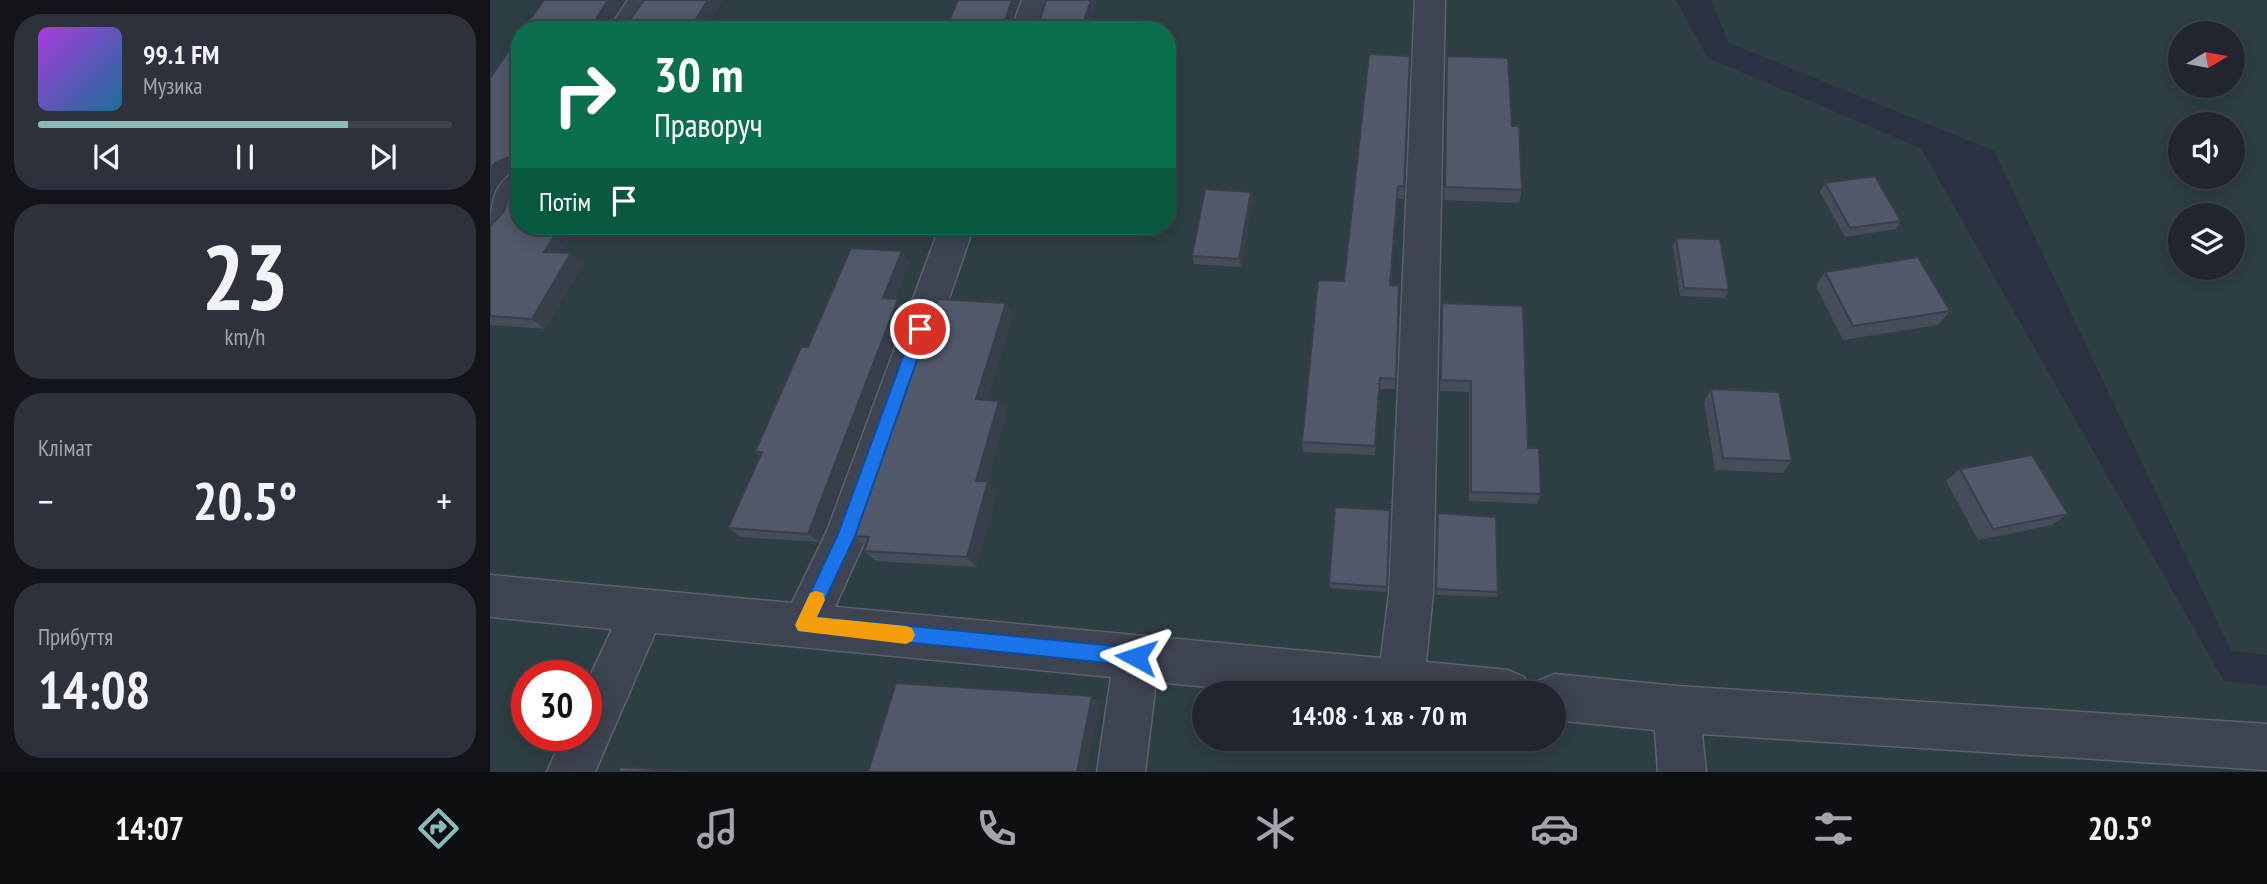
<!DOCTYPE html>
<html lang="uk">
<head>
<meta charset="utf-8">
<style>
  :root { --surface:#202530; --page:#2d313c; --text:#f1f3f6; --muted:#a2a5ab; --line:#3d424c; --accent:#8bbbb9 }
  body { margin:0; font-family:"PT Sans Narrow",sans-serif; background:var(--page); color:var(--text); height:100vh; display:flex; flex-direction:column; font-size:26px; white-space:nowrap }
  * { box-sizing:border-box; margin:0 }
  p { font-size:23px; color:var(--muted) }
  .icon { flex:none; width:38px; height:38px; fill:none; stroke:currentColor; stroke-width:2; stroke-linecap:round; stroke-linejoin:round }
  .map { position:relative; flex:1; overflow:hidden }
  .sheet { display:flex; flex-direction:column; gap:14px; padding:14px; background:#12141a; width:490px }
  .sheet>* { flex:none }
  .banner { position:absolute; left:21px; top:21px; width:665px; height:214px; border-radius:28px; box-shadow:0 4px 18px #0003,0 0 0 2px var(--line); background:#0b6e4f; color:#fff; overflow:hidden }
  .needle { width:46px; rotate:80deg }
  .fabs { position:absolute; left:1678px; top:21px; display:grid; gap:14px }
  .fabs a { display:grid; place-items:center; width:77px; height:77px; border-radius:50%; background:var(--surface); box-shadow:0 4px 18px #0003,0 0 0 2px var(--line); font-size:35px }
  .speed { position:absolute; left:21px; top:660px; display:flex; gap:14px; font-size:35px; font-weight:700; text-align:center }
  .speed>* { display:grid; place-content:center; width:91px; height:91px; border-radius:50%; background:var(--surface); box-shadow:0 4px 18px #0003,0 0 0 2px var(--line); line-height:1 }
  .speed .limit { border:10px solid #d22; background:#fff; color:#111 }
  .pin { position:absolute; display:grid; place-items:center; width:60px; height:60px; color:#fff; margin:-30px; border:4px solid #fff; border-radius:50%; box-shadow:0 2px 7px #0007 }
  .me { position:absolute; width:77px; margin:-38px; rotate:275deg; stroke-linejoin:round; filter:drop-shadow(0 0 5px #0008) }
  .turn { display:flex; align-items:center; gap:24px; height:147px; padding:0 28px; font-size:32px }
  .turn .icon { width:91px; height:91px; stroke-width:2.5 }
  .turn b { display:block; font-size:49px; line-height:60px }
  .then { display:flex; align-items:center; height:66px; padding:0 28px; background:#0003; gap:14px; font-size:26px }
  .big { font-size:52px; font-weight:700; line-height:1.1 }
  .sheet .card { flex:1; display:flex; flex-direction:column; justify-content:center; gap:10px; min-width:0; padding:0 24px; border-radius:28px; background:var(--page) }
  .sheet .dial { align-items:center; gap:0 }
  .dial b { font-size:91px; line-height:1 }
  .song { display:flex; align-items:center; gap:21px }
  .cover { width:84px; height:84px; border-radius:10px; background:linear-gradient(135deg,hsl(280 70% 55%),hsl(200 70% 35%)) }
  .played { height:7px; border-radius:4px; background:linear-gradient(90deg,var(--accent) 75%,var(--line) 75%) }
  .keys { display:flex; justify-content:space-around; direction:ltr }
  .heat { display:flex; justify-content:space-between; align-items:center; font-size:38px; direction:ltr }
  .trip { position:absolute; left:702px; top:681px; width:374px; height:70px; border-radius:35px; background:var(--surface); box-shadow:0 4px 18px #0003,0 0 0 2px var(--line); font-weight:700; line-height:70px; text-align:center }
  .menu { display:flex; height:112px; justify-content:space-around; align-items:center; background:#0d0f13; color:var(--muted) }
  .menu .icon { width:49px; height:49px }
  .menu .current { color:var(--accent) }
  .menu b { font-size:32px; color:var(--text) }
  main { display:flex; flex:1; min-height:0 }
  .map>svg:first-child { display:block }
  .green { fill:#2d3f43; fill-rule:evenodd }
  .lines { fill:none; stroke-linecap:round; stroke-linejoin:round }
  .street-casing { stroke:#5c616e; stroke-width:3 }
  .street { fill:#3e4351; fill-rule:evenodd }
  .wall { fill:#454c5a }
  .shaded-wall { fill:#383e4a }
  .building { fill:#505869; stroke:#383e4a; stroke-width:2 }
  .route { fill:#1a73e8; stroke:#114b97; stroke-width:2 }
  .slow { fill:#f59e0b }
</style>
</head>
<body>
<main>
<section class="sheet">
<div class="card">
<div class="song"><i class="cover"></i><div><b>99.1 FM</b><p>Музика</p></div></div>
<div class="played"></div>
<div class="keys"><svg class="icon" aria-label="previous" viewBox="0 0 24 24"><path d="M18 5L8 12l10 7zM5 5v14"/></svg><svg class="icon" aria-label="pause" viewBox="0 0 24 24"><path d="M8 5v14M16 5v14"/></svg><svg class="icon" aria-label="next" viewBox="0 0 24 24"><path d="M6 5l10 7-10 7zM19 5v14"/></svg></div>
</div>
<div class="card dial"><b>23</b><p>km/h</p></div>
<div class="card"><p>Клімат</p>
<div class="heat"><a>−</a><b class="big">20.5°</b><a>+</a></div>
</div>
<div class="card"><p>Прибуття</p><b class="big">14:08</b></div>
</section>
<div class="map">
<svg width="1777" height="772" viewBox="0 0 1777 772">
  <rect width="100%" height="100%" fill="#2a3140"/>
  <path class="green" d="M0 0H1186L1218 58 1431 148 1734 681 1777 686V772H0ZM30 30H677V226H30ZM37 676H96V735H37ZM714 693H1064V738H714Z
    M1221 0H1777V655L1741 651 1504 151 1239 43ZM1690 33H1743V86H1690ZM1690 124H1743V177H1690ZM1690 215H1743V268H1690Z"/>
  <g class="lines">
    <g class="street-casing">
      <path id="street" d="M138 0H168L148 30H118Z
        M532 0H562L551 30H521Z
        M925 0H955L943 594 936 662 1018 670 1034 677 1041 693H783L666 682 655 772H607L621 677 165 633 105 772H57L73 735H96V685L122 629 0 617V575L302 603 337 531 450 226H484L377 536 345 607 891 658 899 594Z
        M30 170C30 198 32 230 0 240 0 213 0 180 30 170Z
        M1064 674 1187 686 1777 724V770L1212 734 1216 772H1168L1165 730 1064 720V693H1043L1048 681Z"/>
    </g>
    <use href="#street" class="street"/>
  </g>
  <path class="wall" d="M920 56 914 199H907L901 285 909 286 905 389H890L885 455 813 452 812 442Z
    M957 56 1022 126 1032 190 1029 203 954 200Z
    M0 78 72 253 93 264 55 329 0 325V226L14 211 20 191V172L5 188 0 205Z
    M1335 183 1411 221 1406 229 1355 237 1330 192Z
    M761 192 763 200 751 267 704 264 702 256Z
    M1186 238 1239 290 1235 298 1190 296 1183 246Z
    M412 251 419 263 405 299 416 310 329 542 251 537 238 528 270 456 265 452 318 347Z
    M1335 272 1460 311 1448 325 1353 340 1326 286Z
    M516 303 523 316 497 400 509 401 517 413 497 481 507 492 486 567 386 561 374 551 376 546 364 536Z
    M952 303 1038 448 1051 494 1047 504 979 501V392L950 391Z
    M1221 389 1302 461 1293 473 1225 470 1214 402Z
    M1470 469 1578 514 1562 525 1488 540 1456 481Z
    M900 510 896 592 840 588 839 583Z
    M948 513 1008 592 1007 597 946 595Z"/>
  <path class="shaded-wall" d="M118 0H133L134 1 116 30 106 19Z
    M218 0H233L215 30H199Z
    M522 0H530L519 30 515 21Z
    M601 0H608L598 30H591Z
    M20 157 30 169 18 173 5 188 0 205V169L6 162Z
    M761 192 763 200 751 267 749 259Z
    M71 226H89L66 262 54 252Z
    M412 251 419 263 401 309 393 298Z
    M81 253 93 264 55 329 42 319Z
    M408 299 416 310 329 542 318 534Z
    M516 303 523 316 494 411 486 399Z
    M890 378V389L885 455V446Z
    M509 401 517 413 494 492 486 481Z
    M498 481 507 492 486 567 477 557Z
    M602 696 610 703 596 772H587Z"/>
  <path class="building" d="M54 0H118L106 19 139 21 154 0H218L199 30H33Z
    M468 0H522L515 21 549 22 556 0H601L591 30H455Z
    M30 35V226H71L54 252 81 253 42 319 0 316V226L14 211 20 191V157L6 162 0 169V78Z
    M879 54 920 56 914 187 908 186 900 285 909 286 906 379 890 378 885 446 812 442 828 280 854 281Z
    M957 56 1018 58 1022 126H1029L1032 190 955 187Z
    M1385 176 1411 221 1360 228 1335 183Z
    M715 189 761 192 749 259 702 256Z
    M1186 238 1230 239 1239 290 1194 288Z
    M361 248 412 251 393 298 408 299 318 534 238 528 272 452H265L311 347H318Z
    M1428 257 1460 311 1363 326 1335 272Z
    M448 299 516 303 486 399 509 401 486 481H498L477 557 374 551 379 537 364 536Z
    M952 303 1033 306 1038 448H1049L1051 494 981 492V381L951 380Z
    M1221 389 1289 392 1302 461 1233 458Z
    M1542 455 1578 514 1503 529 1470 469Z
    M845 507 900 510 897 587 839 583Z
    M948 513 1006 517 1008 592 946 589Z
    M406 683 602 696 587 772H378Z
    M130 767 197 771 128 772Z"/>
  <path class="route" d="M430 323 438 329 365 536 327 617 646 648 652 650 655 657 652 664 646 666 308 631 305 625 348 534 423 329Z"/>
  <path class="slow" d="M326 591 333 593 335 600 327 617 416 626 422 628 425 635 422 641 416 644 308 631 305 625 320 593Z"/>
</svg>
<div class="fabs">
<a><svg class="needle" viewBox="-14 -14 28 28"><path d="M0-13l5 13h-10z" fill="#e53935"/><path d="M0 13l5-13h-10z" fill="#a2a5ab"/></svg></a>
<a><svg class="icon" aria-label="sound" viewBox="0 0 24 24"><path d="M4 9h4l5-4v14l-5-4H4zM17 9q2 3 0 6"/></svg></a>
<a><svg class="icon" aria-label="layers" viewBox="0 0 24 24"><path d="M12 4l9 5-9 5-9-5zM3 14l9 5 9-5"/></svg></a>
</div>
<div class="speed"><div class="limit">30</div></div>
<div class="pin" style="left:430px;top:329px;background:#d93025"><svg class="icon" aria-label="arrive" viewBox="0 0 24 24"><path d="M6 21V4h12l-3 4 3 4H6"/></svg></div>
<svg class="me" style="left:646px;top:657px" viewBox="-20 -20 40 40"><path d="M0-17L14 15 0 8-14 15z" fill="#1a73e8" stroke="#fff" stroke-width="4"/></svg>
<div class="trip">14:08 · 1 хв · 70 m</div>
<div class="banner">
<div class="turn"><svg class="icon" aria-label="right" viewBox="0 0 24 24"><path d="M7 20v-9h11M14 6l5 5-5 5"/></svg><div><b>30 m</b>Праворуч</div></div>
<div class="then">Потім<svg class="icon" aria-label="arrive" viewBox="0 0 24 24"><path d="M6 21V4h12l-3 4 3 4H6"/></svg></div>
</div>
</div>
</main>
<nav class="menu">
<b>14:07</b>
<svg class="icon current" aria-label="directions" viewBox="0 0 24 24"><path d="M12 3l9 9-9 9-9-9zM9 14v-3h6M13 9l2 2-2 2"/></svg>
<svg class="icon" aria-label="music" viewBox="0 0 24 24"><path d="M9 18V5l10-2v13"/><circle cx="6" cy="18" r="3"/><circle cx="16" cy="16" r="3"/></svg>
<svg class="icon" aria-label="phone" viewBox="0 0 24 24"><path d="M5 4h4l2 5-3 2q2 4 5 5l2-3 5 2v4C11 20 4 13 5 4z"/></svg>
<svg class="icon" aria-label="climate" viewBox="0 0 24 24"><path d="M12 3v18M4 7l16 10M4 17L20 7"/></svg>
<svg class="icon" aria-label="car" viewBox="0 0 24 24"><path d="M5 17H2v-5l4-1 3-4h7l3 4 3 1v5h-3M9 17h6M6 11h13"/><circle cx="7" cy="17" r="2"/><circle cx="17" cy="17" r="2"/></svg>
<svg class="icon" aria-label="filters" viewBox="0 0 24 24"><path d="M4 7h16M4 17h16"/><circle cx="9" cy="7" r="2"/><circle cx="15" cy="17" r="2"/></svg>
<b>20.5°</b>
</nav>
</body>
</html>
